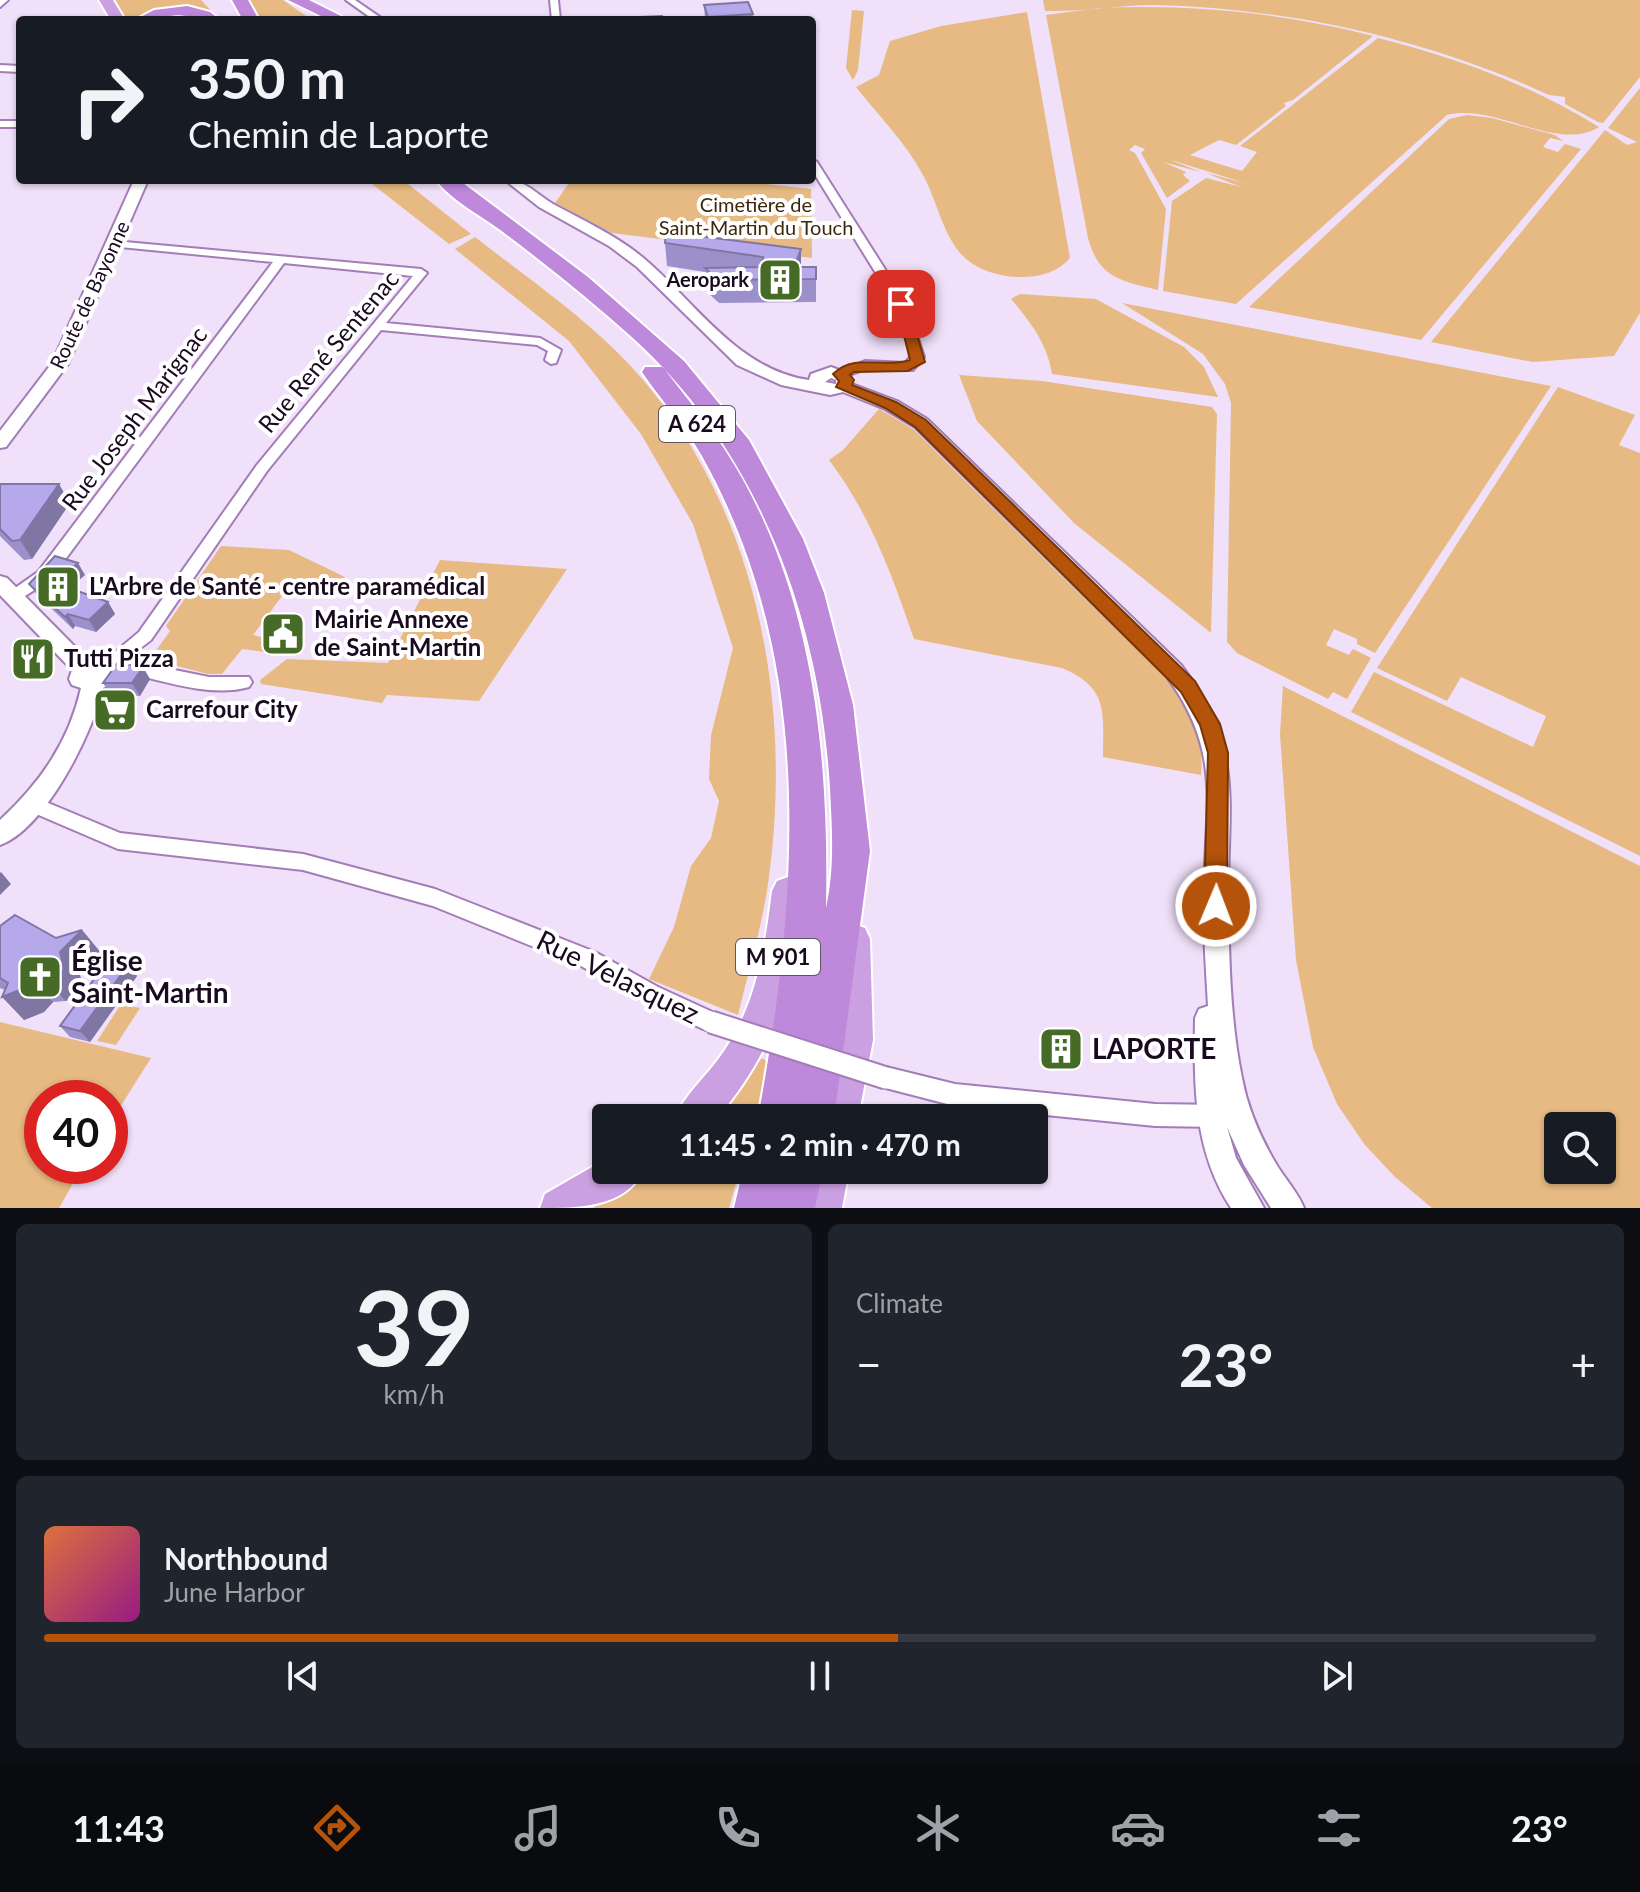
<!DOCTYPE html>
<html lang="en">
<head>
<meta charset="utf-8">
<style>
  :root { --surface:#171b24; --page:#20242c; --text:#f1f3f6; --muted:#9ea1a6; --line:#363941; --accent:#b45309 }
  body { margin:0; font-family:Lato,sans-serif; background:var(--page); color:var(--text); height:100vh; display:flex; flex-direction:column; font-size:30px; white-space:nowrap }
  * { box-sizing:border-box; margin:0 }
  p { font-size:26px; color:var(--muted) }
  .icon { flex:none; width:44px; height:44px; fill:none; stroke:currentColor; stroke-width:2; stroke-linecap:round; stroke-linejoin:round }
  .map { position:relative; height:1208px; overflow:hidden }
  .side { display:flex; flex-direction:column; gap:16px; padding:16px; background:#0d0f14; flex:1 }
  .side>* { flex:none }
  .hud { position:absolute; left:16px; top:16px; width:800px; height:168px; border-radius:8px; box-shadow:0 2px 6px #0004; background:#171b24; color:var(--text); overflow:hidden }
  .fabs { position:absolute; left:1544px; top:1112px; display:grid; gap:16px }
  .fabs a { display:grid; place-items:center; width:72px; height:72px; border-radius:8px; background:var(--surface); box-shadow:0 2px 6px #0004; font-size:40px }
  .speed { position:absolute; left:24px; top:1080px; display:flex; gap:16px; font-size:40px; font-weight:700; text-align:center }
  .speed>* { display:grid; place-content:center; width:104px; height:104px; border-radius:50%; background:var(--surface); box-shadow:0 2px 6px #0004; line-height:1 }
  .speed .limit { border:12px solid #d22; background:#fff; color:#111 }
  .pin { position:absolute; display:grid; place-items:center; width:68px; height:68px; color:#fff; margin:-34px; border-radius:16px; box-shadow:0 4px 12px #0006 }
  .me { position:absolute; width:88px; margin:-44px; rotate:1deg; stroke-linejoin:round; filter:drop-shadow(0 0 6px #0008) }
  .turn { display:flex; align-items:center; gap:28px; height:168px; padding:0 40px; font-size:36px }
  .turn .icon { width:104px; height:104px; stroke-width:2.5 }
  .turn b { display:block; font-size:56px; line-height:68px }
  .big { font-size:60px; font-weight:700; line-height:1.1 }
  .side .widget { flex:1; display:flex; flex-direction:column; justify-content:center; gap:12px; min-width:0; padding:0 28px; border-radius:12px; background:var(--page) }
  .side .dial { align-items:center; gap:0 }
  .dial b { font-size:104px; line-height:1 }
  .song { display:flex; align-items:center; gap:24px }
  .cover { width:96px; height:96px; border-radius:12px; background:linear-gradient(135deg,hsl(20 70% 55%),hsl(310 70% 35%)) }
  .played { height:8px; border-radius:4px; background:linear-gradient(90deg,var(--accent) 55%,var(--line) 55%) }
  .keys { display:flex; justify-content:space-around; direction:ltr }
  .heat { display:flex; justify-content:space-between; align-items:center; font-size:44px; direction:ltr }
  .side .tiles { flex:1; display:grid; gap:16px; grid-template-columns:1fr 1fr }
  .widget:last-child { grid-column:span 2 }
  .trip { position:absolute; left:592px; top:1104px; width:456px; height:80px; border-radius:8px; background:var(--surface); box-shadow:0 2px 6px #0004; font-weight:700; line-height:80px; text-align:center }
  .menu { display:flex; height:128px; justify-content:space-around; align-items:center; background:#090b0e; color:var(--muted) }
  .menu .icon { width:56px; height:56px }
  .menu .on { color:var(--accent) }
  .menu b { font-size:36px; color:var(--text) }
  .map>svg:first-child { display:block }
  .green { fill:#e6ba82; fill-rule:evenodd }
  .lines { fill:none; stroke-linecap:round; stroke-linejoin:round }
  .minor-casing { stroke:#a37db8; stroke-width:4 }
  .tertiary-casing { stroke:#a37db8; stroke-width:4 }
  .trunk-casing { stroke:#fff; stroke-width:4 }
  .motorway-casing { stroke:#fff; stroke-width:4 }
  .minor { fill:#fff; fill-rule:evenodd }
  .tertiary { fill:#fff; fill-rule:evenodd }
  .trunk { fill:#cba0e2; fill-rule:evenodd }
  .motorway { fill:#be88db; fill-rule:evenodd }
  .minor-bridge-casing { stroke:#a37db8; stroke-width:25; stroke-linecap:butt }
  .minor-bridge { stroke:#fff; stroke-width:21 }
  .wall { fill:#9c90ca }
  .shaded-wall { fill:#7f76a4 }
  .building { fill:#b5a8eb; stroke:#7f76a4; stroke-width:2 }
  .route { fill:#b45309; stroke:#753606; stroke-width:2 }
  .labels { text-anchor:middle; stroke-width:8; stroke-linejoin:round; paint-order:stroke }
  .far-park-label { font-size:20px; fill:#3c280c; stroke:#fff }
  .far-poi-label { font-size:20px; font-weight:bold; fill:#190a20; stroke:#fff; text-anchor:end }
  .far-street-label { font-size:20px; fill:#190a20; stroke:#fff }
  .shield { fill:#fff; stroke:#5e5463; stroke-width:2 }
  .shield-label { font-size:22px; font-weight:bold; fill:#190a20 }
  .street-label { font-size:24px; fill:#190a20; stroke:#fff }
  .poi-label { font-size:24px; font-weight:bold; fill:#190a20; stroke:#fff; text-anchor:start }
  .near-poi-label { font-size:28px; font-weight:bold; fill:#190a20; stroke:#fff; text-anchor:start }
  .near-street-label { font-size:28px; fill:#190a20; stroke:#fff }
</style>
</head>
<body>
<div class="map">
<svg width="1640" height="1208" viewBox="0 0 1640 1208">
  <rect width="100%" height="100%" fill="#f0e0f9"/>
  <path class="green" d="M112 0H201L220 20 210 13 124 20Z
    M249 0H283L312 20H260Z
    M1043 0H1640V77L1603 123 1598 122 1565 104V97L1549 95C1427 39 1289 8 1154 5 1118 5 1081 12 1045 11Z
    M1099 8C1190 4 1286 13 1373 36L1293 100 1284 103 1286 106 1236 145 1219 140 1190 155 1242 171 1257 152 1240 146 1378 38C1456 58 1530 84 1599 127 1557 153 1496 103 1447 115L1236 304 1163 291 1172 201 1206 178 1241 187 1206 173 1245 183 1168 159 1201 172 1163 162 1186 172 1183 175 1190 181 1167 198 1141 153 1145 149 1135 145 1129 150 1135 153 1166 209 1158 290C1121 281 1099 278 1088 238L1046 15Z
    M852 10 864 11 858 70 853 80 846 68Z
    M1027 12 1070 258C1048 286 988 281 964 257 943 237 937 200 923 175 906 143 879 116 856 87L879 75 890 41 941 26Z
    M1640 88V313L1614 356 1533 362 1431 342 1605 130 1627 145 1637 142 1608 128Z
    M1467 115 1492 118 1555 135 1563 141 1550 138 1543 147 1558 152 1565 144 1581 149 1421 340 1249 307 1449 119Z
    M367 180H403L471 234 449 244Z
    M546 180H730L811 189 812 258 612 233 555 203 569 183Z
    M475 237C521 273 570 307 612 347 756 486 796 699 767 891 760 933 748 974 738 1015L649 979 674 927 691 866 711 838 719 801 709 779 711 735 733 648 693 524 641 434 569 341 455 249Z
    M1020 294 1096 299 1184 347 1204 367 1218 397 1052 374C1048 345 1030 321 1011 299Z
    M1122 303 1551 386 1375 653 1357 644V639L1334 629 1326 645 1349 655 1353 649 1371 658 1347 699 1333 692 1328 699 1237 653 1227 642 1231 403 1225 384 1203 354Z
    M959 375 1042 381 1212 407 1217 414 1211 633 1074 523 977 421Z
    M1558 387 1635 415 1619 445 1640 453V856L1351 712 1374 672 1533 747 1546 716 1461 677 1447 701 1377 668Z
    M879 409 913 429 1172 685C1193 715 1204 738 1201 775L1103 757C1103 712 1109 688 1062 668L914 639C892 575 870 514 829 460L843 450Z
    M221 546 289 550 345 577 337 588 294 580 253 635 274 640 265 652 242 649 222 674H208L150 659 170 631 166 626Z
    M440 560 567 569 479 701 387 695 382 703 261 684 260 680 287 659 388 663Z
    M1283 686 1640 866V1208H1432L1395 1177 1365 1145 1337 1104 1313 1047 1296 960 1280 734ZM1558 1126H1602V1170H1558Z
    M121 1004 140 1008 116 1045 97 1041Z
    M0 1022 151 1058 110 1123V1098H42V1166H83L59 1208H0Z
    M762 1058 769 1063 755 1118H709Z
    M650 1170H740L729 1208H593Z"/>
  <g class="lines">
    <g class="minor-casing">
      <path id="minor" d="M0 0H8L0 7Z
        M346 0H355L384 20H374Z
        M550 0H558L560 20H552Z
        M0 65 20 66V72L0 71Z
        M0 121H20V127H0Z
        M812 159 817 162 907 304 924 357 913 370 866 369 840 378 834 374 865 361 905 363 911 356 895 304 812 170Z
        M114 241 421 269 427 273 386 323 540 338 561 350 556 363 551 364 545 360 548 351 537 345 381 330 267 471 151 640 125 660 209 677H249L252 682 249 687C210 698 161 680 123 672L115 668 104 667 102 663 139 632 257 465 413 276 284 263 50 580 14 603 6 597 8 593 38 572 273 262 110 246 108 244Z
        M34 797 120 833 303 854 435 889 595 952 658 987 719 1015 722 1022 719 1029 711 1032 703 1029 644 1001 581 966 433 906 303 870 118 849 27 810 25 805 27 800Z
        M886 1067 955 1084 1155 1104 1219 1105 1227 1108 1230 1116 1227 1124 1219 1127 1155 1126 955 1106 878 1086 875 1078 878 1070Z"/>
    </g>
    <g class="tertiary-casing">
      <path id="tertiary" d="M134 180H148L68 364 6 447 0 448V431L52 363Z
        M505 180C526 180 536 194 553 204 586 222 620 237 648 262 698 306 739 370 809 380L811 374 831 367 850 374 852 384 897 401 927 419 1181 665C1244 747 1228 801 1228 896 1229 955 1230 1020 1242 1078 1248 1110 1261 1139 1278 1167 1287 1181 1298 1193 1304 1208H1271L1244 1165 1227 1127 1236 1158 1264 1208H1231C1193 1150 1194 1085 1195 1018L1199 1009 1208 1006C1206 969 1203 932 1204 895 1205 807 1223 753 1167 677L915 427 885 409 843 392 830 395 781 385 737 365 637 267 609 246 539 207ZM831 378 836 380V384L825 382Z
        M0 576 7 578 87 659C103 654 113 651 123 668L114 682 103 688C93 733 45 829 0 845V820C40 783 69 742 81 688L72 685 69 679 72 670 0 595Z"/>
    </g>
    <g class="trunk-casing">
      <path id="trunk" d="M99 0H113L125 20H111Z
        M788 877 799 881C807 897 802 918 799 935 789 1004 763 1065 717 1118H675C685 1094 707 1076 722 1054 756 1006 765 949 772 891L777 881Z
        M853 924 865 928 870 939 873 1040 858 1118H822L837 1040 836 939 841 928Z
        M606 1159V1170H643C626 1208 577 1208 540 1208L545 1194Z
        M811 1170H849L842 1208H804Z"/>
    </g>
    <g class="motorway-casing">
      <path id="motorway" d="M232 0H248L259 20H243Z
        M288 0H309L341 16 327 19Z
        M187 6 210 12 220 20 178 15 135 20 154 10Z
        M436 180H459L588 277 684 361 749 440 803 539 824 593 853 705 870 851 834 1118H758C799 895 817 661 702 456 685 426 661 400 642 372L645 367H663C683 394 706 421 725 450 813 586 829 751 826 908 835 867 832 829 830 788 820 620 760 454 634 339 592 301 548 266 503 232 482 216 452 201 436 180Z
        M743 1170H823L815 1208H734Z"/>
    </g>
    <use href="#minor" class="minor"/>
    <use href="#tertiary" class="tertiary"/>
    <use href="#trunk" class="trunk"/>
    <use href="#motorway" class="motorway"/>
    <g class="minor-bridge-casing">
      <path id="minor-bridge" d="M711 1022 886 1078"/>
    </g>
    <use href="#minor-bridge" class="minor-bridge"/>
  </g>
  <path class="wall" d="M704 5 753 14V20H705Z
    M665 243 801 249V267H816V302L719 303 706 291 705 272 667 266Z
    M0 484 70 503 32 559 24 560 0 536Z
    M85 575 74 584 78 591 108 602 115 614 96 632 75 626 73 629 37 595 29 584Z
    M150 679 140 696H111L103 683Z
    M0 926 56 938 82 930 101 953 80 975 84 993 66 1001 53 1002 44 1012 24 1020 5 990 0 988Z
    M128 965 137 976 90 1042 70 1037 60 1026Z"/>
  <path class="shaded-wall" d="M801 249V273L794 267Z
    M59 484 70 503 32 559 20 540Z
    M78 563 85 575 74 584 81 596 76 600 65 580 64 575Z
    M108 602 115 614 96 632 89 620Z
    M68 614 75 626 73 629 65 617Z
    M143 667 150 679 140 696 132 683Z
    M1 872 11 884 0 895V873Z
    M82 930 101 953 80 975 84 993 66 1001 45 979 60 952Z
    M128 965 137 976 90 1042 80 1031Z
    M32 979 53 1002 44 1012 24 1020 2 997Z"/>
  <path class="building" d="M748 2 753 14 708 17 704 5Z
    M662 16 663 20H641V17Z
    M666 232 801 249 794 267H816V279L717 280 705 268 762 267 763 257 665 243Z
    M0 484H59L20 540 12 541 0 529Z
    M55 556 78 563 64 575 69 577 65 580 74 584 69 588 108 602 89 620 68 614 65 617 29 584Z
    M118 662 143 667 132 683H103Z
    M15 915 56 938 82 930 60 952 64 970 45 979H32L22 989 2 997 8 983 0 978V926Z
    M108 960 128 965 80 1031 60 1026Z"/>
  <path class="route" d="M896 301 908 304 925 362 908 371 854 372 850 375 854 380 852 385 896 402 926 420 1195 681 1220 724 1228 753 1227 906 1224 913 1216 916 1208 913 1204 906 1208 753 1200 725 1181 692 915 427 885 408 836 387 839 381 833 374C855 352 885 369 910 360Z"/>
  <defs>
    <g id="building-square" transform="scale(2.3)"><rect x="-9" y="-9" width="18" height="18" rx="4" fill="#456b26" stroke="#fff"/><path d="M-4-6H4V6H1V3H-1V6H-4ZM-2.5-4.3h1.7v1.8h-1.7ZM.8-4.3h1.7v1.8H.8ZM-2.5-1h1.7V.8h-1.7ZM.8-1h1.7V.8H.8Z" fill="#fff"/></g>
    <g id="civic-square" transform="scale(2.3)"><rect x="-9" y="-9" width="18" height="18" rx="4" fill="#456b26" stroke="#fff"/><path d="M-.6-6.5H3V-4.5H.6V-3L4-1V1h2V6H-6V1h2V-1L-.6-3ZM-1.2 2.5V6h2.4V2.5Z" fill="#fff"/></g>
    <g id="restaurant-square" transform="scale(2.3)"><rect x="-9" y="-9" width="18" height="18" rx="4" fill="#456b26" stroke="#fff"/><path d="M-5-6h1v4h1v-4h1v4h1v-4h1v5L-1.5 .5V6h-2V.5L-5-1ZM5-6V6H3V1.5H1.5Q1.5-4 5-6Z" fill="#fff"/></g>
    <g id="supermarket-square" transform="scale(2.3)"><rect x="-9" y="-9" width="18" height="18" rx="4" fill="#456b26" stroke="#fff"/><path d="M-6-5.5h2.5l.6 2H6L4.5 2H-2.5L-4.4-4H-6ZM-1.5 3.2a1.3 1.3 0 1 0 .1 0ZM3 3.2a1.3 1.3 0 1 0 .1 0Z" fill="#fff"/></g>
    <g id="church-square" transform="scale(2.3)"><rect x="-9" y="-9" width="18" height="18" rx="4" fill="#456b26" stroke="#fff"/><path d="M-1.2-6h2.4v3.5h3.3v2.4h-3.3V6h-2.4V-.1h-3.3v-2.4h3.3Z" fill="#fff"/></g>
  </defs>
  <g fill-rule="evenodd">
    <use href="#building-square" x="780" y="280"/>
    <use href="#building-square" x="58" y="587"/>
    <use href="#civic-square" x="283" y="634"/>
    <use href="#restaurant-square" x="33" y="659"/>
    <use href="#supermarket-square" x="115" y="710"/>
    <use href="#church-square" x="40" y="977"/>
    <use href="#building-square" x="1061" y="1049"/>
  </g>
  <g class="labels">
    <g class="far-park-label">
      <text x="756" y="212">Cimetière de<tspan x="756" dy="23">Saint-Martin du Touch</tspan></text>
    </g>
    <g class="far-poi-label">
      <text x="749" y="287">Aeropark</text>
    </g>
    <g class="far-street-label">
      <text transform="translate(90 295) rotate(-65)" y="7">Route de Bayonne</text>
    </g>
    <g class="shield">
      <rect x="659" y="406" width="76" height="36" rx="6"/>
      <rect x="736" y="939" width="84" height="36" rx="6"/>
    </g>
    <g class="shield-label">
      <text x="697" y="432">A 624</text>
      <text x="778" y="965">M 901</text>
    </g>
    <g class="street-label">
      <text transform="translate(329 352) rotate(-50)" y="8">Rue René Sentenac</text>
      <text transform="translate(135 419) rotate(-53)" y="8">Rue Joseph Marignac</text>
    </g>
    <g class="poi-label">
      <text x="89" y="595">L'Arbre de Santé - centre paramédical</text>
      <text x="314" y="628">Mairie Annexe<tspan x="314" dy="28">de Saint-Martin</tspan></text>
      <text x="64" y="667">Tutti Pizza</text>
      <text x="146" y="718">Carrefour City</text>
    </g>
    <g class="near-poi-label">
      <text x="71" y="971">Église<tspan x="71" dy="32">Saint-Martin</tspan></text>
      <text x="1092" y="1059">LAPORTE</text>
    </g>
    <g class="near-street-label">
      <text transform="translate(618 977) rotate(26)" y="10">Rue Velasquez</text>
    </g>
  </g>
</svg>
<div class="fabs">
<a><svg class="icon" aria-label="search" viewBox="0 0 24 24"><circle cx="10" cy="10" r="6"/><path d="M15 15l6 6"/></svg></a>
</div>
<div class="speed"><div class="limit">40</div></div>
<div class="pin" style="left:901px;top:304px;background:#d93025"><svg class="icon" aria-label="arrive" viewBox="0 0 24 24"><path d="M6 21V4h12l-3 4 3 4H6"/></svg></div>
<svg class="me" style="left:1216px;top:906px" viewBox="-20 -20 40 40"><circle r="17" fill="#b45309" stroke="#fff" stroke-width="3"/><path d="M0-11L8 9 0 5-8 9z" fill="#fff"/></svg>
<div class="trip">11:45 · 2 min · 470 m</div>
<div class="hud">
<div class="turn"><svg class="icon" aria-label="right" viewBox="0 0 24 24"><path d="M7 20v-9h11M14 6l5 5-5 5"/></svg><div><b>350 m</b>Chemin de Laporte</div></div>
</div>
</div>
<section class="side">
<div class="tiles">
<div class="widget dial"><b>39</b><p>km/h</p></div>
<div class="widget"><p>Climate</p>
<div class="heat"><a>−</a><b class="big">23°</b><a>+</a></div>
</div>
<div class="widget">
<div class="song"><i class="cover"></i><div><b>Northbound</b><p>June Harbor</p></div></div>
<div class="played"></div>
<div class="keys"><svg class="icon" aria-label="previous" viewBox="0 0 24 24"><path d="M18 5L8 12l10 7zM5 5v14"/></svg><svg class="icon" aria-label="pause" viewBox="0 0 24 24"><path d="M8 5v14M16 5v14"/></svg><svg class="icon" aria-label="next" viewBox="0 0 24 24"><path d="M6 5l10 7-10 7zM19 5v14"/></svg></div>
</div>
</div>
</section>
<nav class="menu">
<b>11:43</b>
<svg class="icon on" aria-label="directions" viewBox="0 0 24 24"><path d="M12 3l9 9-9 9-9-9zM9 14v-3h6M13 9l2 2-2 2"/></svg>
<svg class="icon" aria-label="music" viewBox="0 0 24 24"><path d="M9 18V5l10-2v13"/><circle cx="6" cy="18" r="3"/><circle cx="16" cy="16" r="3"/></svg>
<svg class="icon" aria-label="phone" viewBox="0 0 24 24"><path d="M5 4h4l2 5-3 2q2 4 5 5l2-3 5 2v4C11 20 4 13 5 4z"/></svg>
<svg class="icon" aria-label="climate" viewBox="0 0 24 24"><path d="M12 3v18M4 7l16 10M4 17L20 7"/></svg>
<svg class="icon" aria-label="car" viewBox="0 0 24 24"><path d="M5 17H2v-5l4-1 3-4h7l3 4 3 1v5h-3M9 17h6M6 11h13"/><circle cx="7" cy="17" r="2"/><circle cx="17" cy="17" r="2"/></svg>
<svg class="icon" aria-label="filters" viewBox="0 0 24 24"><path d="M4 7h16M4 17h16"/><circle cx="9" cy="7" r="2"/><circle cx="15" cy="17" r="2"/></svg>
<b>23°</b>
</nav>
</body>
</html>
